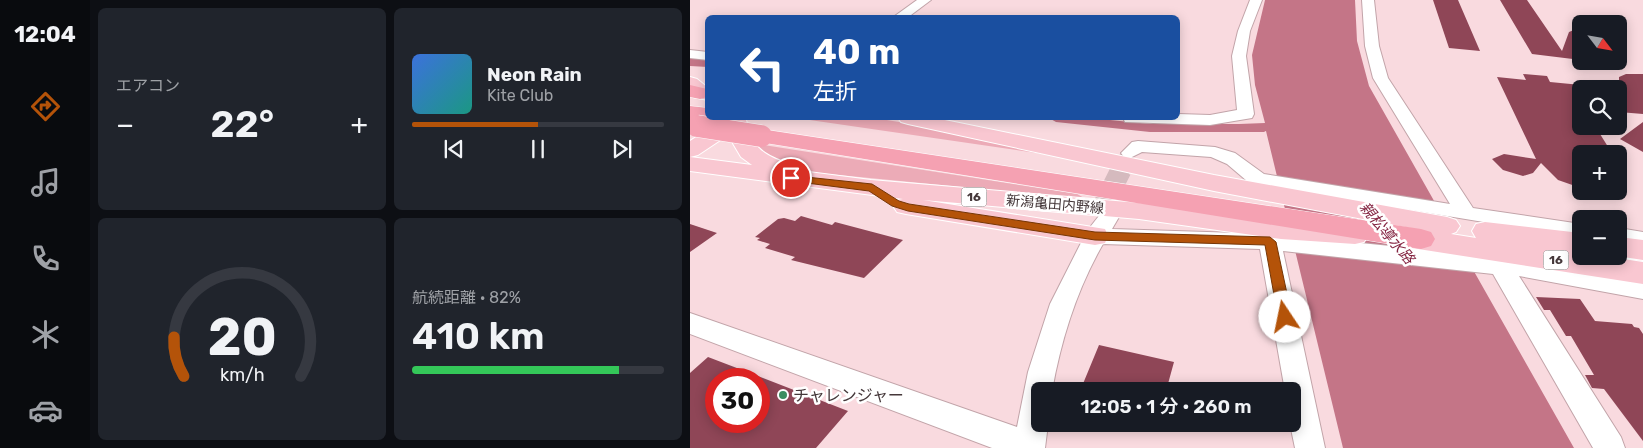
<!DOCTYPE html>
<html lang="ja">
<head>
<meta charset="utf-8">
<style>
  :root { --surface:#171b24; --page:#20242c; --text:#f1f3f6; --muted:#9ea1a6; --line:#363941; --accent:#b45309 }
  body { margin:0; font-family:Rubik,"Noto Sans JP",sans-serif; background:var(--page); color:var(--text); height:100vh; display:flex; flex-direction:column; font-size:19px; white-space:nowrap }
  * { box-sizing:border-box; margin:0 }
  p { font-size:16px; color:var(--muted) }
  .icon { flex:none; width:28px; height:28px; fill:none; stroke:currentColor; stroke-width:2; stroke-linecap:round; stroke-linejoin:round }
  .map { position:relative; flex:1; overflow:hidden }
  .side { display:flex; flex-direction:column; gap:8px; padding:8px; background:#0d0f14; width:600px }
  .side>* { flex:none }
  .hud { position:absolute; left:15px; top:15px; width:475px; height:105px; border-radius:8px; box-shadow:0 2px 12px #0003; background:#1a4fa0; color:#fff; overflow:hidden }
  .needle { width:32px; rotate:121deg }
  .controls { position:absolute; left:882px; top:15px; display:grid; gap:10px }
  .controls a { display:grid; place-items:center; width:55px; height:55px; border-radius:8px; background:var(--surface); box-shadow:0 2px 12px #0003; font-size:25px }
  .speed { position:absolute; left:15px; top:368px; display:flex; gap:10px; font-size:25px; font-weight:700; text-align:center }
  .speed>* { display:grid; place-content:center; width:65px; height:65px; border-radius:50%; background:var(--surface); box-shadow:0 2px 12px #0003; line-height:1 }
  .speed .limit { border:8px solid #d22; background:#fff; color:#111 }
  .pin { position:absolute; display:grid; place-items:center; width:42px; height:42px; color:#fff; margin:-21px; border:2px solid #fff; border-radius:50%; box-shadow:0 1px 5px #0007 }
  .me { position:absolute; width:55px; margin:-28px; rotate:349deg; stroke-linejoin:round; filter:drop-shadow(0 0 4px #0008) }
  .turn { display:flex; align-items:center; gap:18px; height:105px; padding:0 25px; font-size:22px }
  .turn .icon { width:65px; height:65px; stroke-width:2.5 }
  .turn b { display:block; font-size:35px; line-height:42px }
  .big { font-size:38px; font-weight:600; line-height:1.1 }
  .side .card { flex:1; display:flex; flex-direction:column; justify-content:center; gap:8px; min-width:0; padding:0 18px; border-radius:8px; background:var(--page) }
  .side .dial { align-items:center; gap:0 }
  .dial svg { height:130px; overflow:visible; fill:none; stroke:var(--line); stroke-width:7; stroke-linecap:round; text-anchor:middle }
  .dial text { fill:var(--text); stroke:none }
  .song { display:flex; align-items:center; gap:15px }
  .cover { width:60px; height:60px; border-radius:8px; background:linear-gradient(135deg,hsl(220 70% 55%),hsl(170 70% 35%)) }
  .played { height:5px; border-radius:2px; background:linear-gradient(90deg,var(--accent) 50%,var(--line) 50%) }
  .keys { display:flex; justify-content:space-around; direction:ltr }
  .heat { display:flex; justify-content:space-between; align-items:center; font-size:28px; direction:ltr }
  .charge { height:8px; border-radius:4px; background:linear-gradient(90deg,#34c759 82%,var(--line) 0) }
  .side .tiles { flex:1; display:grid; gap:8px; grid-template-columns:repeat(2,1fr) }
  .trip { position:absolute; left:341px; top:382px; width:270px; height:50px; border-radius:8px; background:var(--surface); box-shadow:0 2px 12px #0003; font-weight:600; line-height:50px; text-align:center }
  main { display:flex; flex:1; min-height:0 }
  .dock { display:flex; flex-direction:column; width:90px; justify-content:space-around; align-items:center; background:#090b0e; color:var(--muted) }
  .dock .icon { width:35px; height:35px }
  .dock .on { color:var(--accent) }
  .dock b { font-size:22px; color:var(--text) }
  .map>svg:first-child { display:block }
  .green { fill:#ecabb7 }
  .water { fill:#c47587 }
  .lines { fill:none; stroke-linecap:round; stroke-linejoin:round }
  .canal { fill:#c47587; fill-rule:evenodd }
  .building { fill:#8f4657; fill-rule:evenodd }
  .minor-tunnel-far1 { stroke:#d5babe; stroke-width:17; stroke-dasharray:17 8; stroke-linecap:butt }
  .minor-tunnel { stroke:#d5babe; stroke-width:21; stroke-dasharray:21 11; stroke-linecap:butt }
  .minor-casing { stroke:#c2a4a9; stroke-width:2 }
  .major-casing { stroke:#fff; stroke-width:2 }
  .highway-casing { stroke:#fff; stroke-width:1 }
  .minor { fill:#fff; fill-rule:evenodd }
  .major { fill:#f9c7d1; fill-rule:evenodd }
  .highway { fill:#f5a1b2; fill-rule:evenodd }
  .highway-bridge-casing { stroke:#fff; stroke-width:23; stroke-linecap:butt }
  .highway-bridge { stroke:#f5a1b2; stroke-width:22 }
  .route { fill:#b45309; stroke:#753606 }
  .poi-dot { fill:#3b8e60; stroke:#fff; stroke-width:2 }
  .labels { text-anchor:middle; stroke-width:5; stroke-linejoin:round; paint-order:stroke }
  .shield { fill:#fff; stroke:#7d7475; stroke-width:1 }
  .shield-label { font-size:12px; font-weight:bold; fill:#45383a }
  .street-label { font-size:14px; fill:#45383a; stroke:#fff }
  .water-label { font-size:15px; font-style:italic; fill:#852643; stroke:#fff }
  .near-poi-label { font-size:16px; fill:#45383a; stroke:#fff; text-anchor:start }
</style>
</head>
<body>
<main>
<nav class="dock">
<b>12:04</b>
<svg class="icon on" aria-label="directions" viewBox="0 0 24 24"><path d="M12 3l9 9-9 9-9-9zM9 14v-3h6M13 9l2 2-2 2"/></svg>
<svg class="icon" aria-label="music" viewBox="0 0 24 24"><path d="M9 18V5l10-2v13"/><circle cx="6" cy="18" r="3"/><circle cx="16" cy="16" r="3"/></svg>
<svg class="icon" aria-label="phone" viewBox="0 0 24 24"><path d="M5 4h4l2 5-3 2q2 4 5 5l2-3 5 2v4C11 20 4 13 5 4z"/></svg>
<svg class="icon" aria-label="climate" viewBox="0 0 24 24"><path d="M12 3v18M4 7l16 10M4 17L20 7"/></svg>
<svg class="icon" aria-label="car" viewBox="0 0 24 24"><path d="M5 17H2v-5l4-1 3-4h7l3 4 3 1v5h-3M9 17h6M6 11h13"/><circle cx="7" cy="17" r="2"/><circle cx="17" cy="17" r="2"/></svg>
</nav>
<section class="side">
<div class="tiles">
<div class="card"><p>エアコン</p>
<div class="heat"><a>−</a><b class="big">22°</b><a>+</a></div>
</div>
<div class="card">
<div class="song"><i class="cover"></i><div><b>Neon Rain</b><p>Kite Club</p></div></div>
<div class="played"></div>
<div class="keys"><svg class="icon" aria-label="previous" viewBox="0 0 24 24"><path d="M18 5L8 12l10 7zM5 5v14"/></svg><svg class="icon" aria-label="pause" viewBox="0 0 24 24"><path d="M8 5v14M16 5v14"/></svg><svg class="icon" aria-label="next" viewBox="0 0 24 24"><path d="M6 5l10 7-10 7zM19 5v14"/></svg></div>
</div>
<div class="card dial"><svg viewBox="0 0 100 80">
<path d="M14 69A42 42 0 1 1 86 69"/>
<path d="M14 69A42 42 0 0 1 8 45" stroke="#b45309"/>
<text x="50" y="56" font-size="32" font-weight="700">20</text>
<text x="50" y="72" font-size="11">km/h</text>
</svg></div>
<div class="card"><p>航続距離 · 82%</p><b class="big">410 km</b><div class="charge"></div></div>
</div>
</section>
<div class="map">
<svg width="953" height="448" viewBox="0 0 953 448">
  <rect width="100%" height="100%" fill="#f9dadf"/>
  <path class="green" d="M106 118H185L280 134 395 160Z
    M60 143 387 194 396 199 108 171 75 158Z"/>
  <path class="water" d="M575 0H665L667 41 679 86 884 448H653L576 131H550L549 124 575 123 565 85 562 55Z"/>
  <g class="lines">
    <path class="canal" d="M0 58 18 60V67L0 66Z
      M359 118H400L460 124H574L581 128 574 132H460L366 122Z"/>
  </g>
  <path class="building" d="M743 0H768L790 51 759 48Z
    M810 0H837L872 51 879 32 891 27V60L842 54Z
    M833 74 857 76 860 82 891 85V126H905L920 150 891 146V188L868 180 851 163 843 173 833 176 813 170 802 159 814 154 846 159 807 77 836 80Z
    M936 74H953V114L929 112V77Z
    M953 122V152L930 139Z
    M111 216 142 225 145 222 213 240 174 278 101 260 105 257 75 248 80 244 67 240 70 238 65 237 88 219 94 218 105 221Z
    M0 224 27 233 0 252Z
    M846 297 890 299 905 321 942 324 944 327 949 328 953 334V441L914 389 902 388 895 375H904L881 336H876L860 310H854Z
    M409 345 484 362 476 391H390Z
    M18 357 73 378 158 411 126 448H0V373ZM26 379H69V421H26Z"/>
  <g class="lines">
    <path class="minor-tunnel-far1" d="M431 171 440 153"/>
    <path class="minor-tunnel" d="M408 216 431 170"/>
    <g class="minor-casing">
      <path id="minor" d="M227 0H241L217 18H202Z
        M560 0H572L560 31 556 56 564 114 562 118 520 125 435 122 433 118H488V114L520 115 547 110 542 56 548 31Z
        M672 0H684L689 46 698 78 783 208 891 224V238L569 185 557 181 537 164 521 157 452 152 440 158 434 157 431 153 442 142 448 141 525 147 545 153 574 174 760 204 683 78 675 46Z
        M0 50 18 52V60L0 58Z
        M419 210 426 212 429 217 422 229 580 234 831 259 953 281V299L829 276 931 437 935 448H903L803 274 593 251 635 448H605L600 424H602V391H595L570 249 413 244C387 289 371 340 362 391H350V424H358L355 448H302L0 334V313L327 427 338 372 360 304 397 231 412 212Z
        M929 228 953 232V248L929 244Z"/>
    </g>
    <g class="major-casing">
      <path id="major" d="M0 77 7 79 18 88V100L3 97 0 94Z
        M33 118H55C58 122 56 126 58 132 66 151 81 158 100 164L103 170 181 180 449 203 591 221 665 226 674 228 678 235 674 242 665 244 591 239 449 219 233 200 415 229 418 236 415 243 405 245 216 214 207 212 203 206 207 200 213 199 0 171V157L62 165 51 157 38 135 8 155 0 157V141L33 120Z
        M208 118H245L524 175 757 217 766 220 770 226 766 232 761 234 786 238 782 231 786 224 795 222 891 233V253L868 250 891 253V256H913L953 262V284L709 246 699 244 696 237 699 230 709 228 726 229 524 191 218 124 211 122Z
        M929 237 953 240V260L927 256Z"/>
    </g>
    <g class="highway-casing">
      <path id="highway" d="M0 85 17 89V97L10 99 0 97Z
        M0 106 18 108V118H27L18 121 0 118Z
        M71 129 731 229 741 232 745 239 741 246 731 249 63 141 60 136 63 131Z"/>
    </g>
    <use href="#minor" class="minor"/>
    <use href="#major" class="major"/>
    <use href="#highway" class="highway"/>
    <g class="highway-bridge-casing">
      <path id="highway-bridge" d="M7 126 71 136"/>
    </g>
    <use href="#highway-bridge" class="highway-bridge"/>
  </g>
  <path class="route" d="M97 175 182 184 209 201 219 204 405 232 580 237 586 242 602 317 600 320H590L588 317 575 245 405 240 218 211 202 206 179 191 101 181 97 180Z"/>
  <circle class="poi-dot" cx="93" cy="395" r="5"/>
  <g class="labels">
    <g class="shield">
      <rect x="271.5" y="187.5" width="25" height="19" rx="4"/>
      <rect x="853.5" y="250.5" width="25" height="19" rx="4"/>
    </g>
    <g class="shield-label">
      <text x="284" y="201">16</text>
      <text x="866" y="264">16</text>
    </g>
    <g class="street-label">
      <text transform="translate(365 204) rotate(5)" y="5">新潟亀田内野線</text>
    </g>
    <g class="water-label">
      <text transform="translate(697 233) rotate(50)" y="5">親松導水路</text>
    </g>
    <g class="near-poi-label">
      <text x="103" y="401">チャレンジャー</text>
    </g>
  </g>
</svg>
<div class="controls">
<a><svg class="needle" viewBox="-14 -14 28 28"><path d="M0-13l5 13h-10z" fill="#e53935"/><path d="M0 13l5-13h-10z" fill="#9ea1a6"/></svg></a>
<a><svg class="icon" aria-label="search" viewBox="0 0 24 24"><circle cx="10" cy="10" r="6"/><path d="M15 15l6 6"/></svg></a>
<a>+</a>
<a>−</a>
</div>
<div class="speed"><div class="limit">30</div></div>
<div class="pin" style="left:101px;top:178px;background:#d93025"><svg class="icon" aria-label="arrive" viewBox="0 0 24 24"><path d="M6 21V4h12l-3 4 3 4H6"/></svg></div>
<svg class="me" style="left:595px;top:317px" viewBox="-20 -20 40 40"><circle r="19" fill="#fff"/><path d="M0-13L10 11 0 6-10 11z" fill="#b45309"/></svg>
<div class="trip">12:05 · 1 分 · 260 m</div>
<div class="hud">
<div class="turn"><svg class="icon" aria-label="left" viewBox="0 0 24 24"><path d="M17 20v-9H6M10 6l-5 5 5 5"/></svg><div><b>40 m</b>左折</div></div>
</div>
</div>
</main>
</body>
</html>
